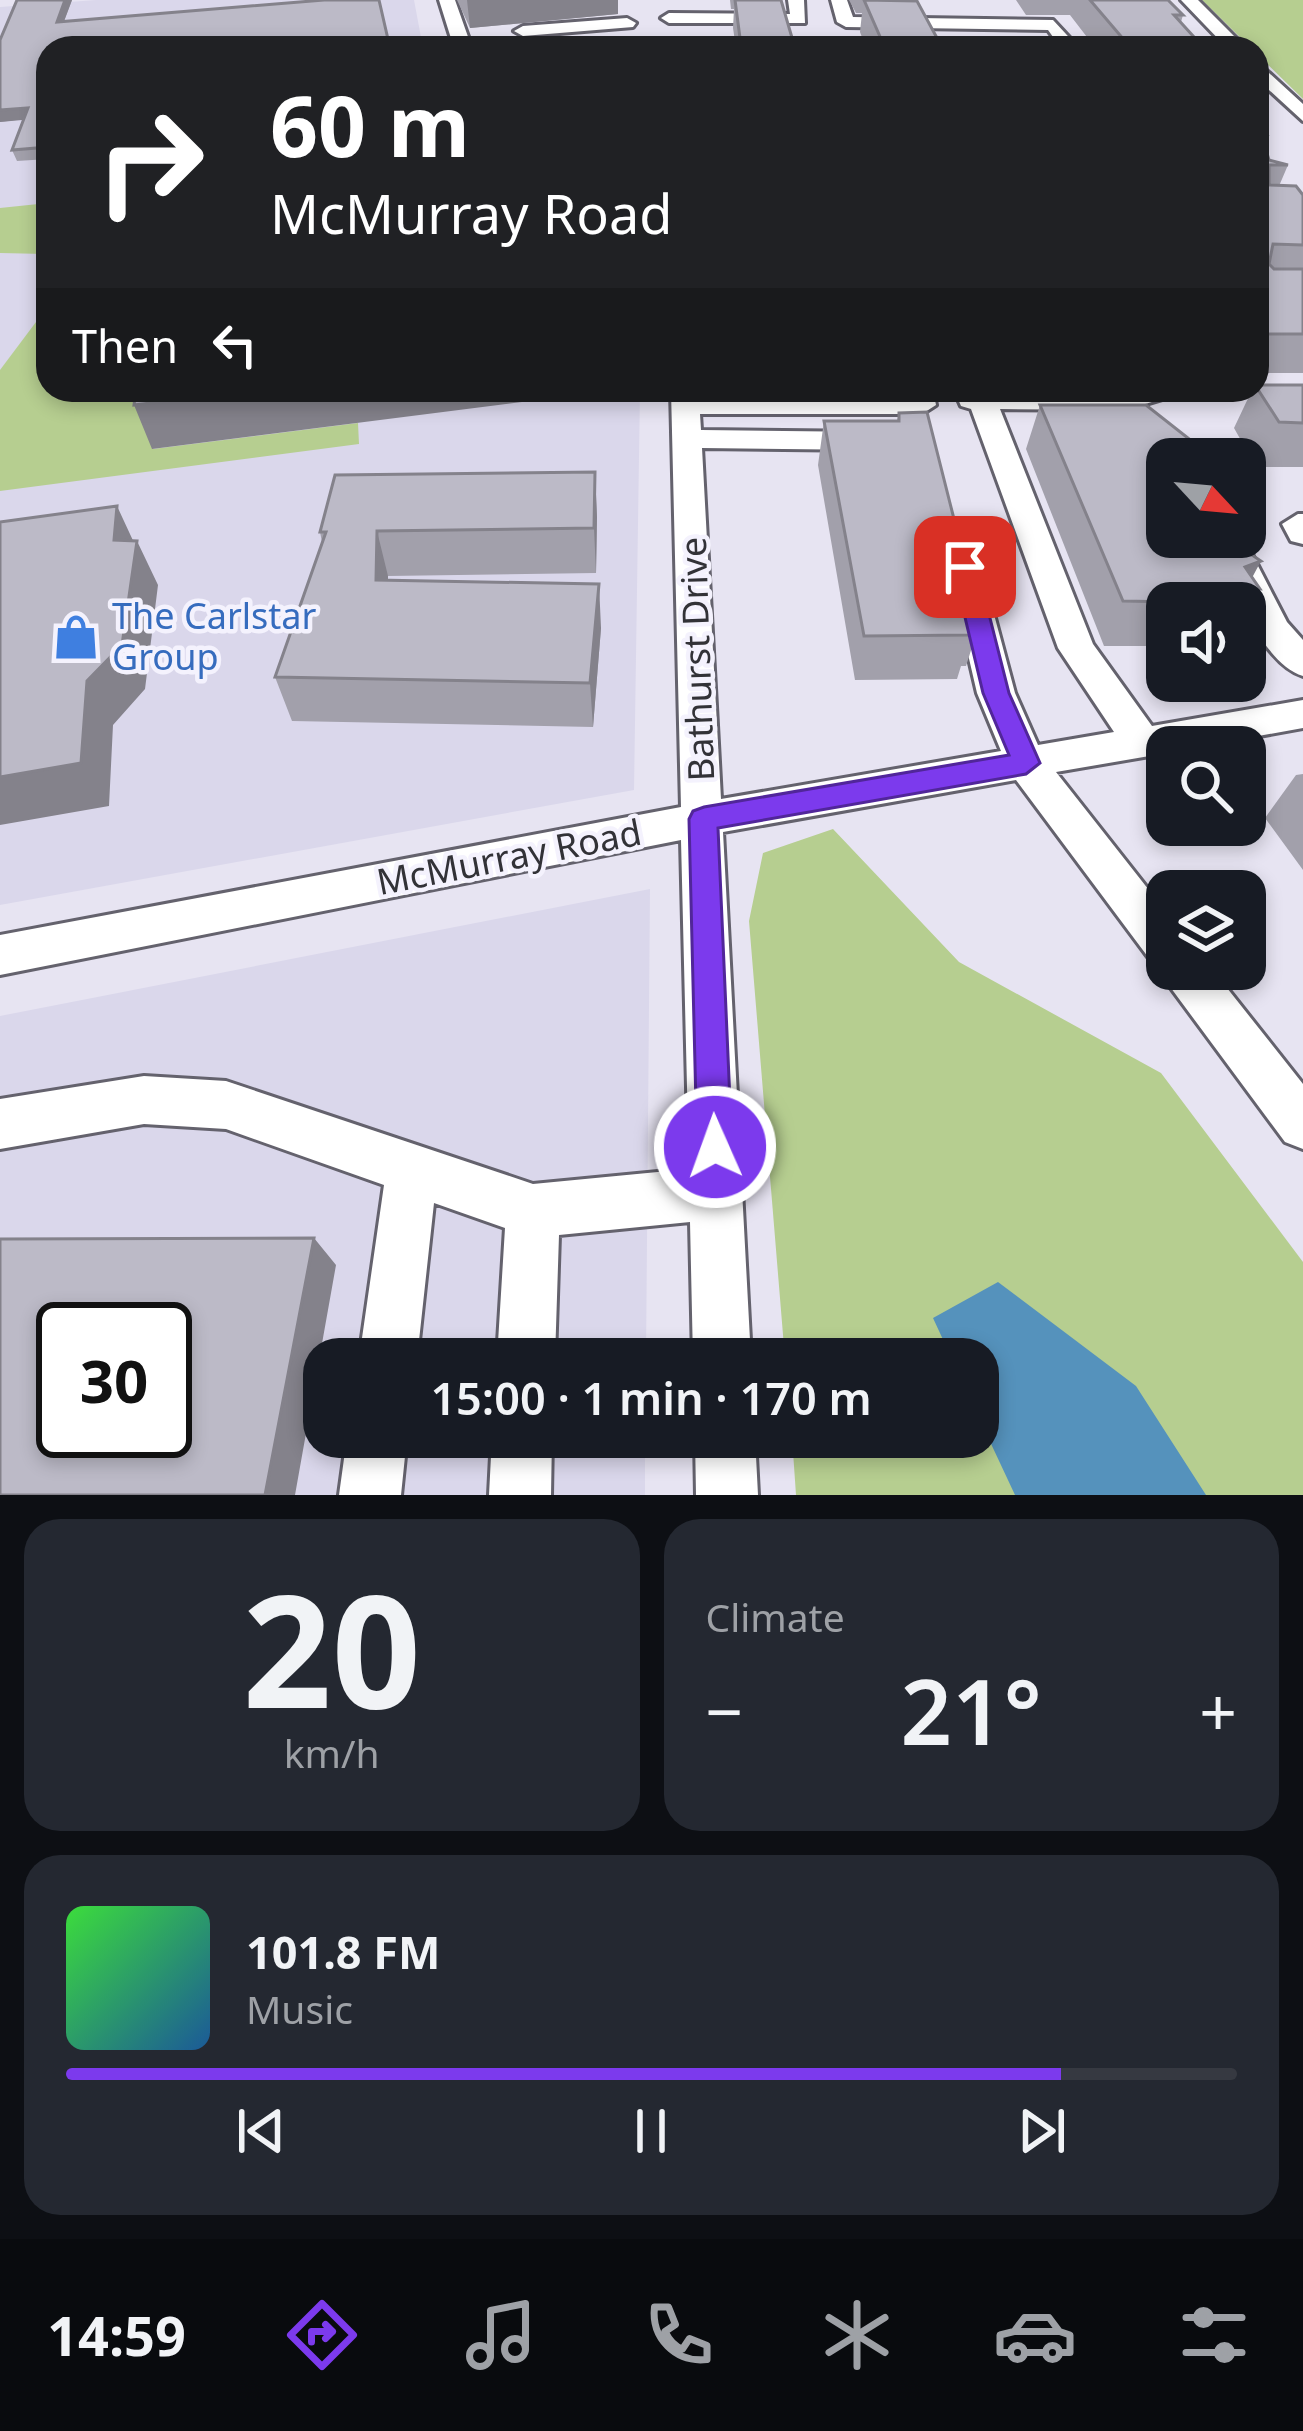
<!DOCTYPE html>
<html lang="en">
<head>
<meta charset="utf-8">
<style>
  :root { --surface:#171b24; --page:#242831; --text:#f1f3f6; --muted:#9ea1a6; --line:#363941; --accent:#7c3aed }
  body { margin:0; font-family:"Noto Sans",sans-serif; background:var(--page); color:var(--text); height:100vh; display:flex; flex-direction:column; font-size:45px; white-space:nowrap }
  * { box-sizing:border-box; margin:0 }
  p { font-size:39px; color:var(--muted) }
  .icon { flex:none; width:66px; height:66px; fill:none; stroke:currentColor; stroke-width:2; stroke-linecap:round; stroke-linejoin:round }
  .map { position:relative; height:1495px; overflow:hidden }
  .details { display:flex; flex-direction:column; gap:24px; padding:24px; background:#0d0f14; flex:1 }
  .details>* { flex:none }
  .top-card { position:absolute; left:36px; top:36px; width:1233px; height:366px; border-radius:36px; box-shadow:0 6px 18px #0003; background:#202124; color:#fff; overflow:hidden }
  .needle { width:78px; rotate:116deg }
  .tools { position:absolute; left:1146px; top:438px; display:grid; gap:24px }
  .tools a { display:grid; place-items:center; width:120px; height:120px; border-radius:24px; background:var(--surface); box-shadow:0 6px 18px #0003; font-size:60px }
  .speed { position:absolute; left:36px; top:1302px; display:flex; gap:24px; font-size:60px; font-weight:700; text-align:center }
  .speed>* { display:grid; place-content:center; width:156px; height:156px; border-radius:50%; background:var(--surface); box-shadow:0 6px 18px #0003; line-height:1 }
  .speed .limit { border:6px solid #111; border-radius:18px; background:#fff; color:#111 }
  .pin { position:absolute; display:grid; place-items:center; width:102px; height:102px; color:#fff; margin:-51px; border-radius:24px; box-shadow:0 6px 18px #0006 }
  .me { position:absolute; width:132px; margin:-66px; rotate:358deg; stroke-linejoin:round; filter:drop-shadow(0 0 9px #0008) }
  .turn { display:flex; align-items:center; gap:42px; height:252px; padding:0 36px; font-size:54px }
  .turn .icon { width:156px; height:156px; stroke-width:2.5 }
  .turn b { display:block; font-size:84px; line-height:102px }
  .then { display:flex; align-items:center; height:114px; padding:0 36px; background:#0003; gap:24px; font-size:45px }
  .big { font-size:90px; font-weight:600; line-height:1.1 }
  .details .tile { flex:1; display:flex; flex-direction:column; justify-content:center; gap:18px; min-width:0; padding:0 42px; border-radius:36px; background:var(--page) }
  .details .dial { align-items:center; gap:0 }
  .dial b { font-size:156px; line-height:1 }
  .song { display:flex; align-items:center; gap:36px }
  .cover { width:144px; height:144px; border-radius:18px; background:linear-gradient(135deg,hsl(120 70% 55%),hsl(210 70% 35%)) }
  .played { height:12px; border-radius:6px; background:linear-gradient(90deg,var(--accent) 85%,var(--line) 85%) }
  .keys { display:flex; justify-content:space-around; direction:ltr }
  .heat { display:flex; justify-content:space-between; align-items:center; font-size:66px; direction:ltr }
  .details .tiles { flex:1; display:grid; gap:24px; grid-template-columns:1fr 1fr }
  .tile:last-child { grid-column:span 2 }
  .trip { position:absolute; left:303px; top:1338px; width:696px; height:120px; border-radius:36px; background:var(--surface); box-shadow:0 6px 18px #0003; font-weight:600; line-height:120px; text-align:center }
  .tab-bar { display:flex; height:192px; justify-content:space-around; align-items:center; background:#090b0e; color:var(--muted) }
  .tab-bar .icon { width:84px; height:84px }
  .tab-bar .active { color:var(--accent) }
  .tab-bar b { font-size:54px; color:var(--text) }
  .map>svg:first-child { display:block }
  .built { fill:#dad7eb; fill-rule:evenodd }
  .green { fill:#b6ce90 }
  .water { fill:#5592bc }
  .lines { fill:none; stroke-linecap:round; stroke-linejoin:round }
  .minor-casing { stroke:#64626d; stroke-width:6 }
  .minor { fill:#fff; fill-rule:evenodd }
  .wall { fill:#a2a0ab }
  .shaded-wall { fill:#84828b }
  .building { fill:#bcbac7; stroke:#84828b; stroke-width:3; fill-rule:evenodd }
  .route { fill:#7c3aed; stroke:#51269a; stroke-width:3 }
  .labels { text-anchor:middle; stroke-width:9; stroke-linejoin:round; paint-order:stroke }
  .shop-label { font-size:36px; fill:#366cbe; stroke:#f4f2fd; text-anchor:start }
  .street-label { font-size:36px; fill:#323237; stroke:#f4f2fd }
</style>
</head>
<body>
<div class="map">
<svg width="1303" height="1495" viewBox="0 0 1303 1495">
  <rect width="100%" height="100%" fill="#e7e4f2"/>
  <path class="built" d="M96 0H414L423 48H48V390H640L634 790 0 905V7Z
    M650 889 646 1359H324V1437H645V1495H0V1016ZM63 1329H165V1431H63Z"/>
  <path class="green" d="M1202 0H1303V99L1257 54V48H1251Z
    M48 203 45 254 0 253V208Z
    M48 306V390H160L153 449 358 423 359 444 0 491V370Z
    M833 829 959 962 1161 1073 1303 1262V1495H796L792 1437H978V1359H785L749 921 763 853Z"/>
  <path class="water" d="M998 1282 1136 1386 1206 1495H1015L978 1416V1359H952L933 1318Z"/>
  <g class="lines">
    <g class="minor-casing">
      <path id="minor" d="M439 0H455L472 48H454Z
        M788 0H804L805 23H669L661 18 669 13 790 14Z
        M831 0H847L853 17 1053 20 1079 48H1061L1048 30 846 27 837 22Z
        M1181 0H1198L1246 48H1227Z
        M627 18 636 23 633 27 523 36 514 31 523 26Z
        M1257 62 1303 104V121L1257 79Z
        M671 390H699V396H906L905 390H933L936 405 922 414H700L701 430 871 432 886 441 871 450 702 448 721 799 1001 751 977 693 950 577 955 569H979L984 577 1015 693 1038 745 1114 732 1058 648 971 409 961 406 954 390H1176L1172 396 1125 410 1000 409 1093 644 1152 726 1303 700V728L1198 747H1167V753L1056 772 1167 913V969H1212L1303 1084V1149L1285 1142 1168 984 1163 965 1151 961 1016 780 723 832 751 1359H693L690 1222 559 1235 555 1359H497L505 1228 434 1203 417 1359H359L384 1185 226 1129 144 1124 0 1149V1099L144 1076 226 1081 533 1184 689 1169 681 840 0 975V935L681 807Z
        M1298 514H1303V544L1291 541 1282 524Z
        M1211 537H1243L1287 622 1303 640V676C1260 663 1229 576 1211 537Z
        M347 1437H407L401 1495H339Z
        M492 1437H552L551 1495H489Z
        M695 1437H755L758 1495H696Z"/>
    </g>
    <use href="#minor" class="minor"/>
  </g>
  <path class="wall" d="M17 0H72L64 21 379 0 48 48V159L17 161 12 150 24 119 0 122V40Z
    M457 0H618V14L470 28Z
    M730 0H781L795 48H736L733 28 734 9H731Z
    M849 0H913L937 38 935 48H866L860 32 862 13H856Z
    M1016 0H1168L1183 15 1181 22 1204 48H1072L1074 41H1090L1070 15H1026Z
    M1257 124 1269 160 1288 165 1279 186 1303 195V373H1257Z
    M1303 385V467H1256L1234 428 1252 390Z
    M811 390H895L894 392Z
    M1040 405 1167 459 1232 542 1260 589 1245 616V603H1167V633H1159L1153 646H1104L1026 449Z
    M899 413 980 622 966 666H961L957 679 855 680 818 465 824 421H897Z
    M595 472 597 517 596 573 388 576V580L601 628 593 727 292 721 275 677 322 542 320 532Z
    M1303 774V870L1265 818 1296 775Z"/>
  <path class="shaded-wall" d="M65 0H72L60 32 57 22Z
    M467 0H618V14L470 28Z
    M28 108 33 119 0 122V110Z
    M258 390H587L585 394 152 449 134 405Z
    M595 472 597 517 596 573 594 528Z
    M117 506 136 547 137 541 158 585 145 689 113 725 109 806 0 825V777L87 681 114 540Z
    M377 531 388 576V624L376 580Z
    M1261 561 1246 589 1245 567Z
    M599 584 601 628 593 727 590 683Z
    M314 1238 336 1265 295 1495H265Z"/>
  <path class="building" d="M17 0H65L57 22 324 0H379L390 48H48V147L12 150 28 108 0 110V40Z
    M735 0H781L795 48H765L762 38H740Z
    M864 0 917 1 937 38H915L920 48H885Z
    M1090 0H1168L1183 15H1174L1204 48H1080L1074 41H1125Z
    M1257 124 1267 135 1262 137 1269 160 1288 165H1269V185L1296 186 1303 195V245L1273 244 1269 264 1274 269H1303V334H1257Z
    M1257 385H1303V423L1279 422 1257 388Z
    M136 390H258L134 405Z
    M1040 405H1146L1193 442 1184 449 1195 459H1167V537H1232L1230 540 1261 561 1245 567 1260 589 1170 588 1175 602 1123 601Z
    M927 412 980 622H969L970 635 864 636 824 421H899V413Z
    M595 472 594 528 377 531 376 580 599 584 590 683 275 677 326 532H320L335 475Z
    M117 506 114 540 137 541 122 645 87 681 81 763 0 777V522Z
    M314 1238 265 1495H0V1239ZM63 1329H165V1431H63Z"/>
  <path class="route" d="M965 559 977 567 1009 693 1040 763 1026 774 718 828 732 1147 727 1160 715 1165 702 1160 697 1147 689 819 693 811 704 807 1009 755 983 693 953 567Z"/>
  <defs>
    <g id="shop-bare" transform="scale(3.6)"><path d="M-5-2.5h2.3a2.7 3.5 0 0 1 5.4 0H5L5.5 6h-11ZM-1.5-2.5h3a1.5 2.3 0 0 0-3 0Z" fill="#3f7fe0" stroke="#f4f2fd" stroke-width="2.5" paint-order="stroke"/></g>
  </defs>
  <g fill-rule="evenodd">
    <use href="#shop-bare" x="76" y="637"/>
  </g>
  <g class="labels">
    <g class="shop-label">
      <text x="112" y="629">The Carlstar<tspan x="112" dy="41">Group</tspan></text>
    </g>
    <g class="street-label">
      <text transform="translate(697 659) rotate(-92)" y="13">Bathurst Drive</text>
      <text transform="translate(509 857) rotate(-11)" y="13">McMurray Road</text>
    </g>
  </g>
</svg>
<div class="tools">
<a><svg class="needle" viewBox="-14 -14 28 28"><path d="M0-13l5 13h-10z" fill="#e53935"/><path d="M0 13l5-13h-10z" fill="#9ea1a6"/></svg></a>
<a><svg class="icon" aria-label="sound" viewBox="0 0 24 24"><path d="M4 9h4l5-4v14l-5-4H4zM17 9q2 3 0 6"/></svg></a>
<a><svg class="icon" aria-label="search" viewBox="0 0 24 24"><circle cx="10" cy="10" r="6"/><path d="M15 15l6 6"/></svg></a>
<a><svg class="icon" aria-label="layers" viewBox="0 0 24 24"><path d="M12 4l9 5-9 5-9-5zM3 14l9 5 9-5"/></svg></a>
</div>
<div class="speed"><div class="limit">30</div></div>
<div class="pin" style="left:965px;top:567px;background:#d93025"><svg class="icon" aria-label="arrive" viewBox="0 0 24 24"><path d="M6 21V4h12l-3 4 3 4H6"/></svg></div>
<svg class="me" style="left:715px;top:1147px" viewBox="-20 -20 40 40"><circle r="17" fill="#7c3aed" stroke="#fff" stroke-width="3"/><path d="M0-11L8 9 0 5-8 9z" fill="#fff"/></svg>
<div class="trip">15:00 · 1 min · 170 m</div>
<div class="top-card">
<div class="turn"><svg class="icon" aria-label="right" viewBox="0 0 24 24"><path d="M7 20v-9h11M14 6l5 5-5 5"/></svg><div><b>60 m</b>McMurray Road</div></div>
<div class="then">Then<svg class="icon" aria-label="left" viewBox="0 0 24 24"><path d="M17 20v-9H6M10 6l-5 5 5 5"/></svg></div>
</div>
</div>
<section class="details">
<div class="tiles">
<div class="tile dial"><b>20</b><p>km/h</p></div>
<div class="tile"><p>Climate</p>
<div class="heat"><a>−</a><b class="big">21°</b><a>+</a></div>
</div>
<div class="tile">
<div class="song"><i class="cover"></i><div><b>101.8 FM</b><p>Music</p></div></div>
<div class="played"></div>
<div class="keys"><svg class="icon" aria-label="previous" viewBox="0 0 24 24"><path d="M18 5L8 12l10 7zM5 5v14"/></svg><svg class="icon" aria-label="pause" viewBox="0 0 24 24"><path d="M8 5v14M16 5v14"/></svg><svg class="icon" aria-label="next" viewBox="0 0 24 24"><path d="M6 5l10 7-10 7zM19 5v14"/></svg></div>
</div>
</div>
</section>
<nav class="tab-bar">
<b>14:59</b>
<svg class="icon active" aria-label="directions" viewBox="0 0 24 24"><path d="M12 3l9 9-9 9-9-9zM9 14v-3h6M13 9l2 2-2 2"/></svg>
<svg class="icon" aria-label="music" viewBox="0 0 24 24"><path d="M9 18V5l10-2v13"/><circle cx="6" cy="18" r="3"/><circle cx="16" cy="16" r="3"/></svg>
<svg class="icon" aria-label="phone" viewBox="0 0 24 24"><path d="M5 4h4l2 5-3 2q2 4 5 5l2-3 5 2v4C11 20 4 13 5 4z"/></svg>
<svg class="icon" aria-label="climate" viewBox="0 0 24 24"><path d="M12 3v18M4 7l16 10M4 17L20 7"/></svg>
<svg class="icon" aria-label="car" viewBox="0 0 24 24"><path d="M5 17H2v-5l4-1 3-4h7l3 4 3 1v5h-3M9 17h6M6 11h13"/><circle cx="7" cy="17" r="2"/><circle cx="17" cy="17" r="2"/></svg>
<svg class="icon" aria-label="filters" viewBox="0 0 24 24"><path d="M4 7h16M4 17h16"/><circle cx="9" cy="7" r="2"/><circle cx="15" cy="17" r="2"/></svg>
</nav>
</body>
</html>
